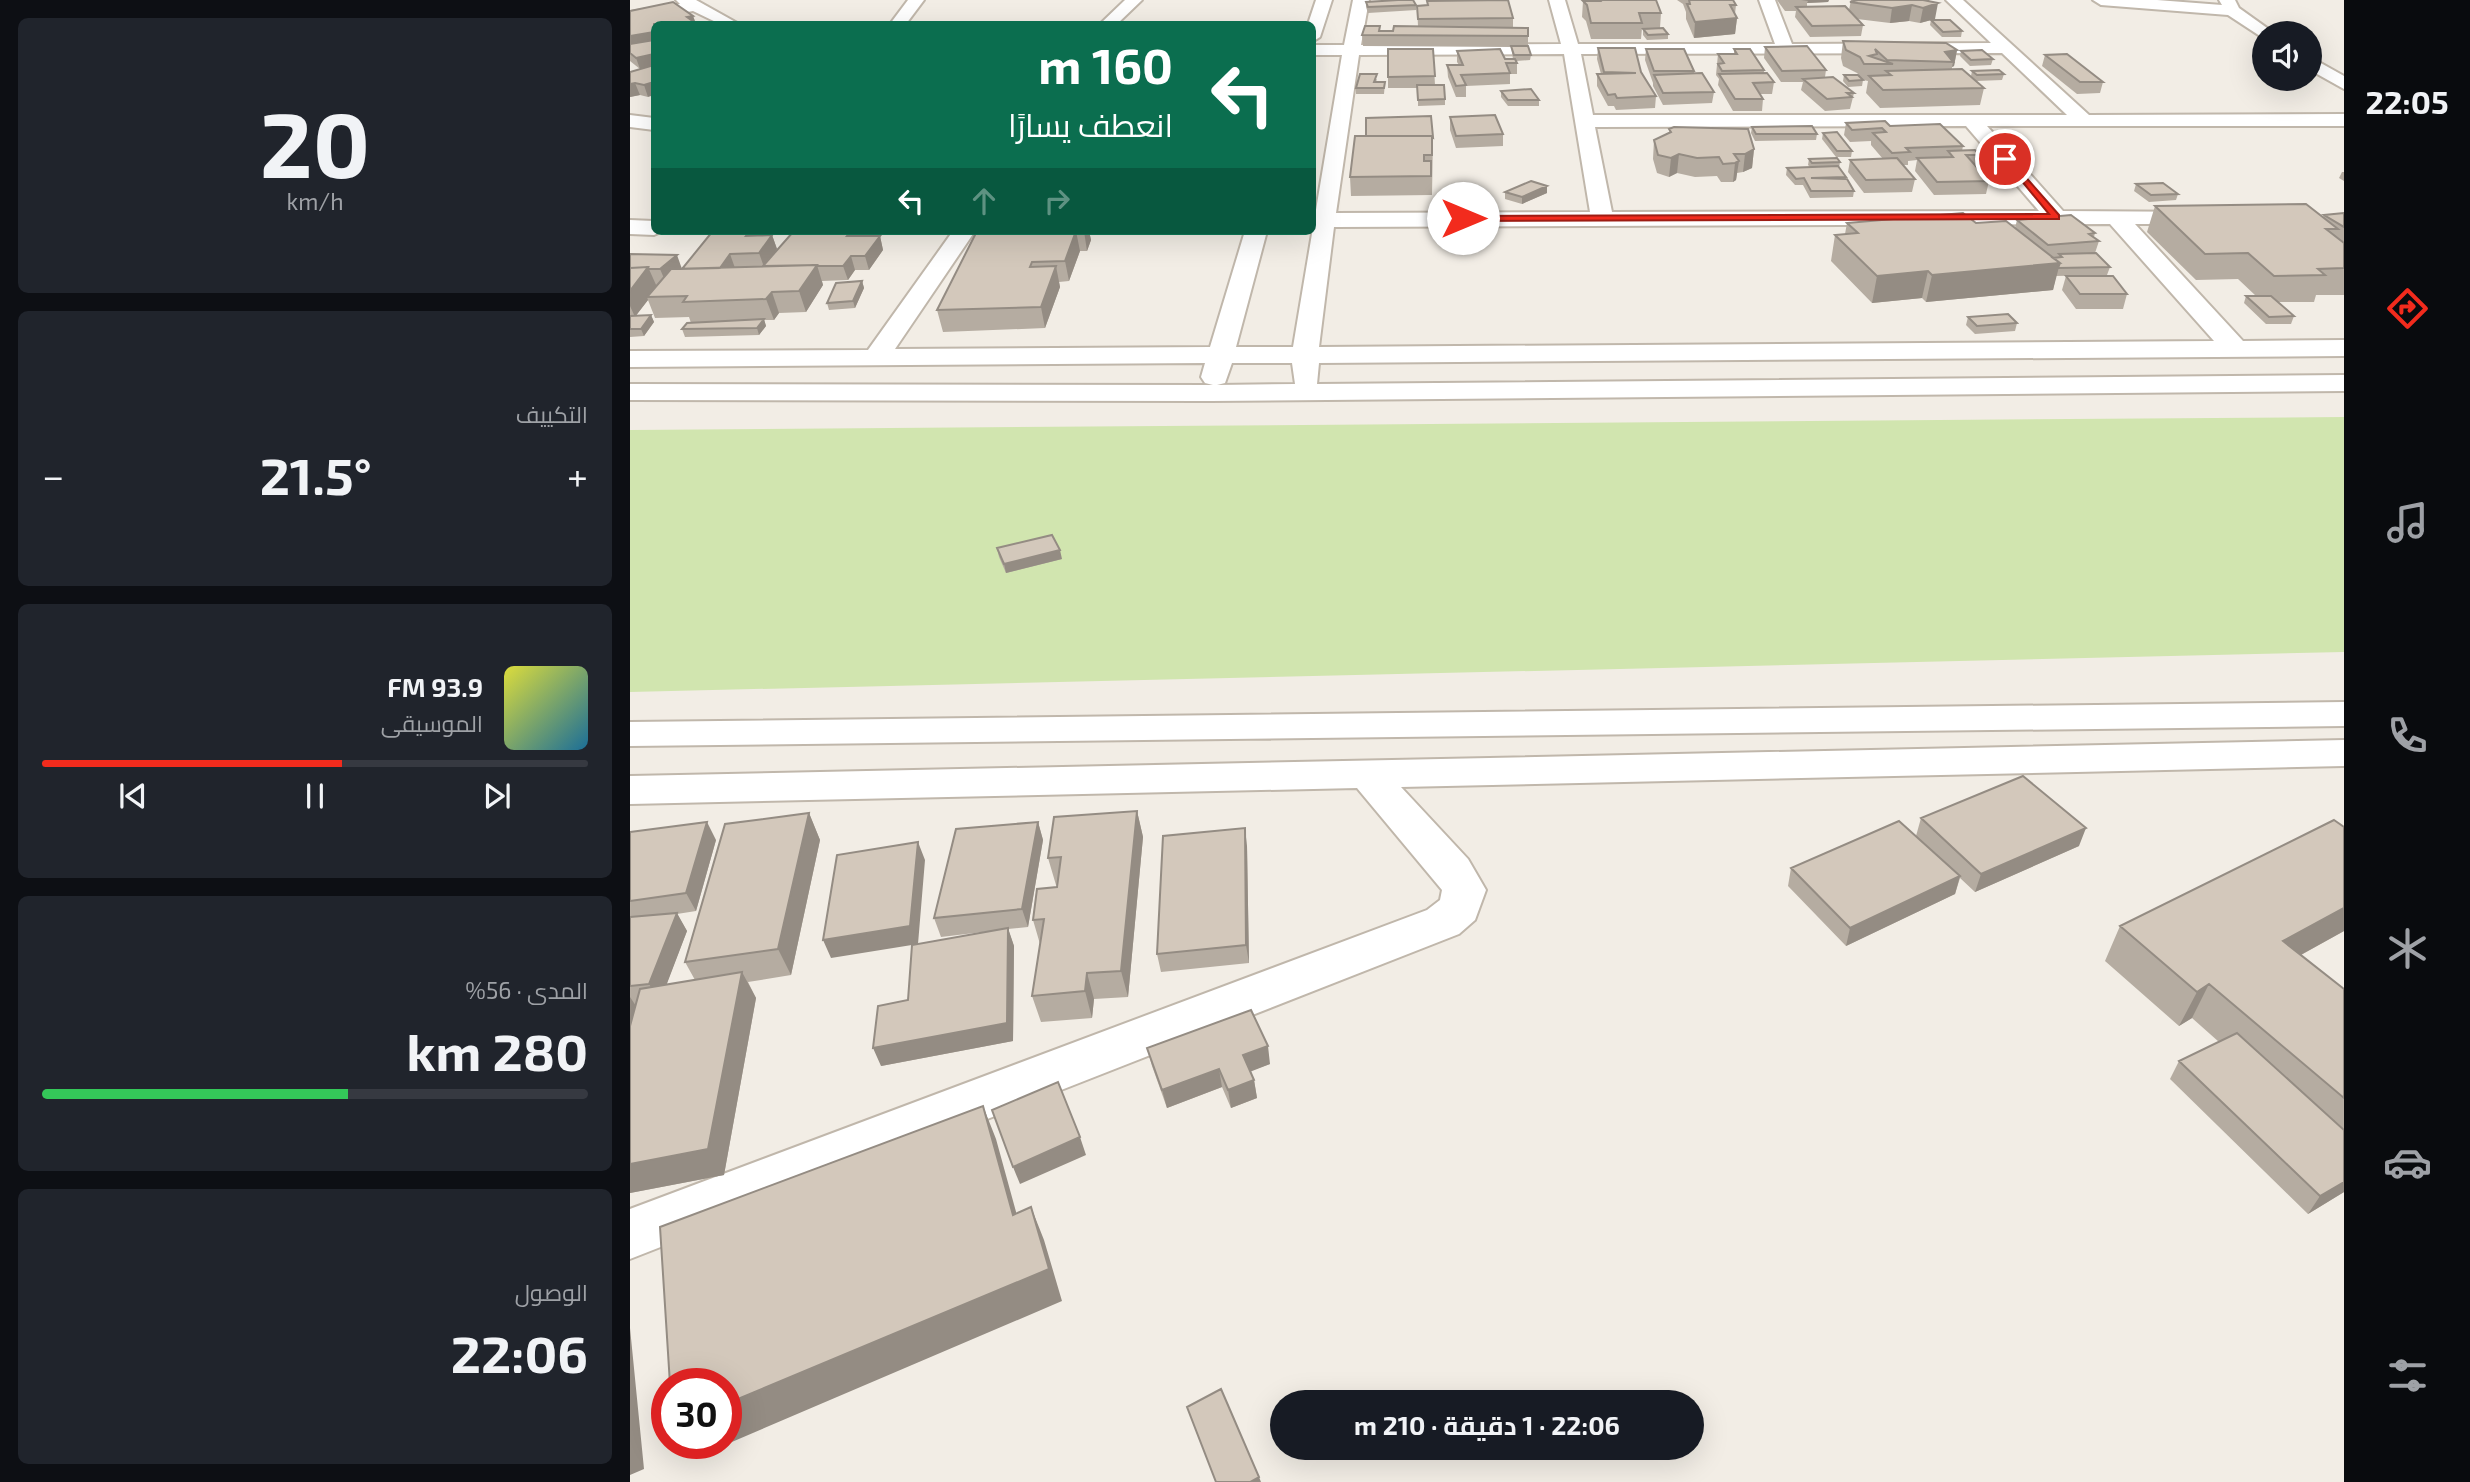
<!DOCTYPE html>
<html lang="ar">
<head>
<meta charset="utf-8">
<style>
  :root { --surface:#171b24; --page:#20242c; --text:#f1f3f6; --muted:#9ea1a6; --line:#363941; --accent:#f22b1d }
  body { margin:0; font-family:"Exo 2",Cairo,sans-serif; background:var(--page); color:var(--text); direction:rtl; height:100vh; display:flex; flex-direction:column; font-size:26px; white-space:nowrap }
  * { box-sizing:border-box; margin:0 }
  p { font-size:23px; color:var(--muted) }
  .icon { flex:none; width:38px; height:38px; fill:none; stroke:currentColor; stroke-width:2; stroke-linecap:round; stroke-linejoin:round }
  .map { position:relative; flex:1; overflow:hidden; direction:ltr }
  .drawer { display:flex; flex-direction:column; gap:18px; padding:18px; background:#0d0f14; width:630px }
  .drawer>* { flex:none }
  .guide { position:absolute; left:21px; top:21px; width:665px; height:214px; border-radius:10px; box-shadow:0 7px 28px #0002; direction:rtl; background:#0b6e4f; color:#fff; overflow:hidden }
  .controls { position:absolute; left:1622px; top:21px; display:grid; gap:14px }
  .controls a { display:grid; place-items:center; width:70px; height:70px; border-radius:50%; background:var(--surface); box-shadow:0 7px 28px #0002; font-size:35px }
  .speed { position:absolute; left:21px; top:1368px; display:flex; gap:14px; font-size:35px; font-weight:700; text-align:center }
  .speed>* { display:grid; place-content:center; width:91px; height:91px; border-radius:50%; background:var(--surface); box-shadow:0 7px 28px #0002; line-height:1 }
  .speed .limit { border:10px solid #d22; background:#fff; color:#111 }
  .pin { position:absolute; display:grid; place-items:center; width:60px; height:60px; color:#fff; margin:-30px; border:4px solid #fff; border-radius:50%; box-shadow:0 2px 7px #0007 }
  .me { position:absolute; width:77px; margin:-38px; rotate:90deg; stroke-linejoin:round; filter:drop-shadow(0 0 5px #0008) }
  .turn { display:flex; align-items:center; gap:24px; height:147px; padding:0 28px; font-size:32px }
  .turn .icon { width:91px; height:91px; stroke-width:2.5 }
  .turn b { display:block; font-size:49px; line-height:60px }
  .lanes { display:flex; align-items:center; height:66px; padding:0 28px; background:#0003; justify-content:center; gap:35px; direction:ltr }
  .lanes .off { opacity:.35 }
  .big { font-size:52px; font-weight:700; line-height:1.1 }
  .drawer .card { flex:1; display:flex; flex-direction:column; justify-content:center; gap:10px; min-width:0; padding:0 24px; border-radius:10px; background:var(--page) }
  .drawer .dial { align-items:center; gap:0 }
  .dial b { font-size:91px; line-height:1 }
  .song { display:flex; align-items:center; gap:21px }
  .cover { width:84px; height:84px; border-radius:10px; background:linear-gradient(135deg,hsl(60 70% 55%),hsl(200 70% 35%)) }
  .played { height:7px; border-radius:4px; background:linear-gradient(90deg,var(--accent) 55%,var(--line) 55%) }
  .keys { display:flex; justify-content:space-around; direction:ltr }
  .heat { display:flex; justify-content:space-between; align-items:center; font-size:38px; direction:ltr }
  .charge { height:10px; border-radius:5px; background:linear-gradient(90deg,#34c759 56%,var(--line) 0) }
  .trip { position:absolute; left:640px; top:1390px; width:434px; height:70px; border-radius:35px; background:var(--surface); box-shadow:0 7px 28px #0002; font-weight:700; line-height:70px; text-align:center; direction:rtl }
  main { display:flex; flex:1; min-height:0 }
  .menu { display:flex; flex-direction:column; width:126px; justify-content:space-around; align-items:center; background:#090b0e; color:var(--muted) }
  .menu .icon { width:49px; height:49px }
  .menu .active { color:var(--accent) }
  .menu b { font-size:32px; color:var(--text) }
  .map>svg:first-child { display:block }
  .green { fill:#d1e5af }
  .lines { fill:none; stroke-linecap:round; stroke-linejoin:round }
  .minor-casing { stroke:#c0b7ab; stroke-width:4 }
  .minor { fill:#fff; fill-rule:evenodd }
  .wall { fill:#b5aca1 }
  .shaded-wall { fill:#948c83 }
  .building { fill:#d3c8bb; stroke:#948c83; stroke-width:2 }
  .route { fill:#f22b1d; stroke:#9d1c13; stroke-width:2 }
</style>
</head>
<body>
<main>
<nav class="menu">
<b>22:05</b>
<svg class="icon active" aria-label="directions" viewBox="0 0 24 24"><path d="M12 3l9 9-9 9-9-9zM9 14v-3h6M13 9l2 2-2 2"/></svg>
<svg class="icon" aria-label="music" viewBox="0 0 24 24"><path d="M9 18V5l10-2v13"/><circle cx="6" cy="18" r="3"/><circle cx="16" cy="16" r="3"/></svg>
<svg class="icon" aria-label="phone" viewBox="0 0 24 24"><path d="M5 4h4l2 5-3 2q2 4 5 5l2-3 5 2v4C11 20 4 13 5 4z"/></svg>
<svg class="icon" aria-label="climate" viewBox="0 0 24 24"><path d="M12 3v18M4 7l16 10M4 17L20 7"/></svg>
<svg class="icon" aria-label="car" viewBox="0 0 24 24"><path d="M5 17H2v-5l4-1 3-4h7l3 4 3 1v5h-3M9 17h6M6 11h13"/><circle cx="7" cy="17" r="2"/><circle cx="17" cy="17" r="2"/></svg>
<svg class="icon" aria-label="filters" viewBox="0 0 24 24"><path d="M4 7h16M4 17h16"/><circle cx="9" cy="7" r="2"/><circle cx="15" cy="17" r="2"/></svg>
</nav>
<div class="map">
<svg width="1714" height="1482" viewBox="0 0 1714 1482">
  <rect width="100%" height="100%" fill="#f2ede5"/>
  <path class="green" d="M1714 417V652L0 692V430Z"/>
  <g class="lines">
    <g class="minor-casing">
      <path id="minor" d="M46 0H66L109 24H90L63 11 0 22V12L50 4Z
        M278 0H294L276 24H260Z
        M495 0H512L487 24H470Z
        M686 0H702L690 37 682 42V24H678Z
        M723 0H739L731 45 931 44 919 0H935L948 44H1145L1129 0H1145L1162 44 1361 43 1316 0H1333L1459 115 1714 114V126H1357L1433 211 1582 212 1585 217 1574 224H1505L1613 341 1714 340V356L689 363 687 384 1714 375V391L581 401 0 400V384L583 385 575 383 571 377 575 363 0 367V351L238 350 323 231H345L265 349 580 347 615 231H637L606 347H663L712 55H682V45H714ZM1372 53 1437 115H963L951 54ZM934 54 960 212 706 213 729 55ZM1336 126 1409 211 982 212 965 127ZM1480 224 1584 341 689 347 704 227ZM602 363H662L665 384 587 385 595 383Z
        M1463 0H1527L1592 5 1589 0H1605L1609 8 1644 33 1630 36 1598 15 1471 5Z
        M1680 57 1714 76V89L1680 70Z
        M0 115 24 118V130L0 127Z
        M0 220 24 221V231H33L24 235 0 234Z
        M1714 702V726L0 746V722Z
        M1714 740V766L771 787 838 859 856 890 845 920 829 934 0 1259V1209L797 910 810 900 812 890 727 788 0 804V776Z"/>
    </g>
    <use href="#minor" class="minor"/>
  </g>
  <path class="wall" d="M799 0H878L883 18V27L898 28V46L901 55 900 60 886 61 887 63V74H880V84L836 86V97H826L818 77 817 65H829L827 62V51L875 59H883L881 47 733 46 732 35 750 26V31H763L788 26 787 6 797 5Z
    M964 0H1026L1031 13 1030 28H1012L1011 39H961L956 21 952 17 953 1H965Z
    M1047 0H1103L1106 5 1105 14 1107 18 1105 34 1064 38 1056 19V12L1053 4Z
    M1147 0H1199L1198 2 1177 3V7L1219 10 1221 0H1299L1305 19 1290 23 1279 21 1260 23 1227 19 1233 25 1231 36 1180 37 1165 17 1166 11H1155Z
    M736 2 786 5V10L738 13 736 7Z
    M0 11 63 16 66 24H24L18 97 10 95 0 97 10 69 0 61Z
    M1301 20 1332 31 1331 37H1312L1300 25Z
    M1013 29 1038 34V39L1017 40 1013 35Z
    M1213 41 1327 50 1324 66 1322 67V69L1354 88 1350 105 1250 108 1236 93 1238 81 1233 80 1232 86 1218 87 1213 81 1214 75H1229L1227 73 1213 66 1211 58Z
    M1135 47 1196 70 1195 77 1224 93 1220 109 1195 111 1171 90 1173 82H1151L1134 58Z
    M968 48 1011 72 1026 96 1025 108 986 110 984 106H978L967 86V74H971L967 59Z
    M803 49 805 85 815 99V105L788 106V88H758V77Z
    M1016 49 1064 71V74L1084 92 1082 103 1033 105 1023 86V83L1015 60Z
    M1104 49 1134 70V73L1144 82 1142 94H1130L1133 99 1132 111H1103L1088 85 1089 79 1086 75 1088 54H1104Z
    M1331 51 1363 59 1361 65 1340 66 1330 56Z
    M1415 55 1473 82 1470 93 1447 94 1412 66Z
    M1342 71 1374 74 1372 80 1346 81 1341 76Z
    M747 79 746 82H755L754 94H726V88Z
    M871 91 909 100V106H878L871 97Z
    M820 117 873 134V146L826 148 820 130Z
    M1216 123 1260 126 1333 146 1332 151 1349 155 1347 167 1359 181 1356 194 1304 195 1285 171 1287 160 1278 161V165H1273L1285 179 1282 192 1234 193 1218 172 1220 160 1253 159 1241 145V141L1220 142 1214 135Z
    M1122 127 1187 134 1186 140 1125 141 1121 133Z
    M1039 129 1124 149 1122 168 1113 172 1107 173 1106 180 1103 182H1091L1087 176 1065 177 1047 173 1039 177 1027 173 1023 159 1024 140 1039 133Z
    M1193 133 1222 151 1221 157H1206L1192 139Z
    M803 137 802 195 721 196 720 177Z
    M1179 159 1210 162 1209 168 1216 177V179L1224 191 1223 197 1180 198 1173 185H1165L1156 175 1157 168 1180 167 1178 165Z
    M1712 172H1714V181L1709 178Z
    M1506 184 1548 194 1546 200 1519 202 1504 191Z
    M917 186V193L892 204 875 199V192Z
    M1525 206 1693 217 1694 215 1714 213V295H1686L1684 302H1648L1664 316 1661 324H1636L1614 303 1616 296H1626L1608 279 1566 280 1517 232Z
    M1387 220 1465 233 1464 237 1469 241 1465 253 1480 267 1477 275 1426 276 1423 290 1296 302 1292 298 1242 303 1201 261 1205 235 1215 234 1217 223H1346L1385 228Z
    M121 231 122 236 142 235 147 249 141 257 221 231 223 236H250L253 250 239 270H225L218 280 192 281 193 285 176 312 149 313 144 320H134L136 326 129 335 55 337 52 329 61 323 59 317 25 318 18 300 6 315H21L24 322 14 336 0 337V254L52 269Z
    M347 231H459L461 240 457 251H450L439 281 429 282 430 287 415 328 313 332 307 310Z
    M1436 276 1497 294 1493 309H1446L1432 290Z
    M232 281 234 288 225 308 199 310 197 303Z
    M1338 317 1387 323 1385 331 1345 334 1336 325Z
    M367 548 432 559 376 573 369 557Z
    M507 811 513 837 498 997 464 999 462 1018 411 1022 402 996 410 944 403 920 427 887V885H426L418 858Z
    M179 813 190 840 161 975 118 982 126 998 94 1175 0 1193V832L86 840 66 911 47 914 57 931 36 985 65 980 55 962Z
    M1291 818 1449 846 1345 892 1330 878 1325 894 1216 946 1158 886 1161 868 1286 836Z
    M408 822 413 840 398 927 378 929 384 946 383 1041 251 1066 278 1000 361 931 311 937 304 918Z
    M1714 827V931L1671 955 1714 989V1192L1678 1214 1540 1079 1549 1061 1589 1042 1562 1018 1549 1026 1475 961 1490 926Z
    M617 846 619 963 531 972 527 954Z
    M517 1048 640 1064 620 1071 624 1080 627 1098 601 1108 592 1087 537 1108 522 1066Z"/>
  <path class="shaded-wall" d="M1171 0H1199L1198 2 1177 3 1178 1Z
    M1285 0H1299L1298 6 1308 3 1305 19 1290 23 1293 8Z
    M1282 5 1279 21 1260 23 1262 8Z
    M63 16 66 24H51L57 17Z
    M1107 18 1105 34 1064 38 1065 22Z
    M24 32V49L0 53V36Z
    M1327 50 1324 66 1322 67 1323 62 1315 52Z
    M24 54V66L10 69 6 58Z
    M24 82V95L18 97 14 85Z
    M5 83 10 95 0 97V84Z
    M1124 149 1122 168 1113 172 1115 154Z
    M1049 154 1047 173 1039 177 1041 158Z
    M1109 161 1106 180 1103 182 1105 163Z
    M917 186V193L892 204V197Z
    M446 231 450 251 439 281 435 261Z
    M454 231H459L461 240 457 251Z
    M142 235 147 249 134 267 129 253Z
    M250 236 253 250 239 270 235 256Z
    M100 254 105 268H90Z
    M47 255 52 269 36 283 30 269Z
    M221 256 225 270 218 280 213 266Z
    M1430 263 1423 290 1296 302 1302 275Z
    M187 265 193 285 176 312 169 291Z
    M426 266 430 287 415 328 411 307Z
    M18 267 27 287 17 297 18 300 5 317 0 306V291Z
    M1298 271 1292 298 1242 303 1247 276Z
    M232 281 234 288 225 308 223 301Z
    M142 292 149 313 144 320 136 299Z
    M21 315 24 322 14 336 11 329Z
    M134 319 136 326 129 335 127 328Z
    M430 550 432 559 376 573 374 564Z
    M507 811 513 837 498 997 491 971Z
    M179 813 190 840 161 975 148 949Z
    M77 822 86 840 66 911 56 893Z
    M408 822 413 840 398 927 392 909Z
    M615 828 617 846 619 963 616 945Z
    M1456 828 1449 846 1345 892 1351 874Z
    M288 842 295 860 288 944 201 958 193 940Z
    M1330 876 1325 894 1216 946 1220 928Z
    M1714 908V931L1634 975 1653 941Z
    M47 913 57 931 30 1002 19 984Z
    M378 928 384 946 383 1041 251 1066 243 1048Z
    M112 972 126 998 94 1175 0 1193V1164Z
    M457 973 464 999 462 1018 455 991Z
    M1579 984 1562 1018 1549 1026 1567 992Z
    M0 997 12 1015 0 1083Z
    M638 1046 640 1064 617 1073 613 1055Z
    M589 1069 592 1087 537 1108 532 1090Z
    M624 1080 627 1098 601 1108 598 1090Z
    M353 1106 366 1139 396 1248 383 1215Z
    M450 1137 456 1155 390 1184 383 1167Z
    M1714 1182V1192L1678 1214 1690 1196Z
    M401 1207 414 1240 432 1301 69 1456 58 1444H96V1404Z
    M0 1328 14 1469 0 1475Z
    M629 1477 631 1482H620Z"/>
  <path class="building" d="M768 0H783L786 5 738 7 736 2Z
    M878 0 883 18 788 19 787 6 798 5 797 1Z
    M969 0H1026L1031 13H1009L1012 23H961L957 5 953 1H970Z
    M1059 0H1103L1106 5H1100L1107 18 1065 22 1057 4H1060Z
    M1228 0H1293L1308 3 1293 8 1282 5 1262 8 1220 2Z
    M43 2 63 16 57 17 64 22 51 24H24V32L0 36V11Z
    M1215 6 1233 25 1182 26 1166 7Z
    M1301 20H1320L1332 31 1313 32Z
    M735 26H750L749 31H763L764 26 898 28V36L732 35Z
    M1033 28 1038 34 1018 35 1013 29Z
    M24 40V54L6 58 0 53V44Z
    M1213 41 1316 43 1327 50 1315 52 1323 62 1257 60 1245 49 1247 54 1239 56 1263 64H1234L1230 57 1216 50Z
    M881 46H898L901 55H884Z
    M1177 46 1196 70 1152 71 1135 47Z
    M968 48H1005L1011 72 1026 96 987 98 985 94 978 95 967 74 1006 73 974 72Z
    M758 49H803L805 76 758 77Z
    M870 49 875 59H885L887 63H876L880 73 831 75 836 85 826 86 817 65H833L827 51Z
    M1016 49H1054L1064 71H1024Z
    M1104 49H1120L1134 70 1092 71 1088 64 1094 63 1088 54H1107Z
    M1352 50 1363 59 1341 60 1331 51Z
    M1437 54 1473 82H1450L1415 55Z
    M24 65V82L14 85 5 83 0 84V72Z
    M1332 69 1354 88 1253 90 1239 76 1261 75 1256 71Z
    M1369 70 1374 74 1347 75 1342 71Z
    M1072 73 1084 92 1033 93 1024 75Z
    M1137 73 1144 82 1123 83 1133 99H1105L1089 74Z
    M730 74H747L744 82H755L754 88H726Z
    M1214 75H1228L1233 80 1219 81Z
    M1203 77 1224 93H1217L1222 97 1197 99 1173 79Z
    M787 85H814L815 99 788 100Z
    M901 89 909 100H878L871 91Z
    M865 115 873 134 826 136 820 117Z
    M801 116 803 137 802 136H736V118Z
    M1255 121 1260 126 1310 124 1333 146 1276 148 1280 152 1262 153 1243 133 1256 132 1252 128 1222 130 1216 123Z
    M1182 126 1187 134H1126L1122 127Z
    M1044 127 1118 129 1124 149 1115 154H1104L1109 161 1105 163 1093 164 1089 157 1067 158 1049 154 1041 158 1028 155 1024 140 1041 132 1039 129Z
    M1207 132 1222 151H1207L1193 133Z
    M725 136H802V155H794V161H801V176L720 177Z
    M1345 150 1349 155H1336L1359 181 1307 182 1287 158 1323 157 1318 151Z
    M1207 158 1210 162 1182 163 1179 159Z
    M1267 158 1285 179 1236 180 1220 160Z
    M1208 166 1216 177 1181 178 1217 179 1224 191H1181L1174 178 1166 179 1157 168Z
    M901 181 917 186 892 197 875 192Z
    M1533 183 1548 194 1521 195 1506 184Z
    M1676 204 1708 229H1696L1714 243V268L1688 269 1695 275 1644 276 1618 253 1575 254 1525 206Z
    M1333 213 1346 223 1376 221 1430 263 1302 275 1298 271 1247 276 1205 235 1228 233 1217 223Z
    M1714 213V227L1694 215Z
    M1441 215 1465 233 1459 234 1469 241 1418 245 1387 220Z
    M120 231 116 236 142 235 129 253 100 254 90 268 52 269 82 232Z
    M221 231 217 236H250L235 256H221L213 266H187V265L133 266 163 232Z
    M347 231H446L435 261 402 262 400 267 426 266 411 307 307 310Z
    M1466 253 1480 267 1428 268 1430 263 1423 258 1432 257 1429 254Z
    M0 254 47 255 30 269H19L18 267 0 268Z
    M187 265 169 291 142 292 136 299 53 302 57 296 17 297 41 269Z
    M18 267 0 291V268Z
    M1436 276H1483L1497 294H1450Z
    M232 281 223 301 197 303 206 283Z
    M1616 296H1641L1664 316 1639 317Z
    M1378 314 1387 323 1347 326 1338 317Z
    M21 315 11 329H0V316Z
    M134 319 127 328 52 329 57 323Z
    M422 535 430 550 374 564 367 548Z
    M1393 776 1456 828 1351 874 1291 818Z
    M507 811 491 971 457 973 455 991 402 996 414 919 403 920 407 889 427 887 431 857 418 858 424 817Z
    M179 813 148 949 55 962 95 824Z
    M1704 820 1714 827V908L1653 941 1714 989V1098L1579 984 1567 992 1490 926Z
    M1269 821 1330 876 1220 928 1161 868Z
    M77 822 56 893 0 901V832Z
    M408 822 392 909 304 918 326 829Z
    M615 828 616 945 527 954 533 836Z
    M288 842 280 926 193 940 207 855Z
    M47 913 19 984 0 986V917Z
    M378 928 377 1023 243 1048 248 1006 278 1000 282 945Z
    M112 972 78 1149 0 1164V1026L10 989Z
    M621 1010 638 1046 613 1055 624 1080 598 1090 589 1069 532 1090 517 1048Z
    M1607 1033 1714 1130V1182L1690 1196 1549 1061Z
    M428 1082 450 1137 383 1167 362 1110Z
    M353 1106 383 1215 401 1207 419 1269 96 1404V1384H40L30 1227Z
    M591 1389 629 1477 620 1482H586L557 1407Z"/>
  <path class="route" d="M1372 157H1378L1429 215V219L833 221 828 218 833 216 1419 214Z"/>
</svg>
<div class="controls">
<a><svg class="icon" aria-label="sound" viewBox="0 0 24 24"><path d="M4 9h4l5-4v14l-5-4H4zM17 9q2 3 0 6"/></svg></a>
</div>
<div class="speed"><div class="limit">30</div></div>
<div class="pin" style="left:1375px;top:159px;background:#d93025"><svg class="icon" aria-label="arrive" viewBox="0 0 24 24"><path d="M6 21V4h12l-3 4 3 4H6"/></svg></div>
<svg class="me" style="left:833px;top:218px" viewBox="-20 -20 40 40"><circle r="19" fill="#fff"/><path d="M0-13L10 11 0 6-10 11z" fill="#f22b1d"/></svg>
<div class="trip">22:06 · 1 دقيقة · 210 m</div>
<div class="guide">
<div class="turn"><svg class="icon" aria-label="left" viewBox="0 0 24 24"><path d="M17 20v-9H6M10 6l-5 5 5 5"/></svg><div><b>160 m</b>انعطف يسارًا</div></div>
<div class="lanes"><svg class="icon" aria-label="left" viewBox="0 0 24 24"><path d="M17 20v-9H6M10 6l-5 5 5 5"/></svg><svg class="icon off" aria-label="ahead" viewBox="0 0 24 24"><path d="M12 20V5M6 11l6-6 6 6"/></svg><svg class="icon off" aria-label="right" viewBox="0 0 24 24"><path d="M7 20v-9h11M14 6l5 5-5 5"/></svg></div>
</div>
</div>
<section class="drawer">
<div class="card dial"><b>20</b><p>km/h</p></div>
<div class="card"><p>التكييف</p>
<div class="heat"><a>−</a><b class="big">21.5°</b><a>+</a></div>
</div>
<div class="card">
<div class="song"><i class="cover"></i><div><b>93.9 FM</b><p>الموسيقى</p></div></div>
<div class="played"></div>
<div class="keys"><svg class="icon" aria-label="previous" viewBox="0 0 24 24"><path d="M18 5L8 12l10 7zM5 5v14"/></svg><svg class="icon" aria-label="pause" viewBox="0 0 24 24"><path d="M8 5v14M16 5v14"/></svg><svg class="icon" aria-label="next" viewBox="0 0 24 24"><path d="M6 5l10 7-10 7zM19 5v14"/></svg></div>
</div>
<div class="card"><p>المدى · 56%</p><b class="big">280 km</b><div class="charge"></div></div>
<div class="card"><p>الوصول</p><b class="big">22:06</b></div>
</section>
</main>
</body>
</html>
